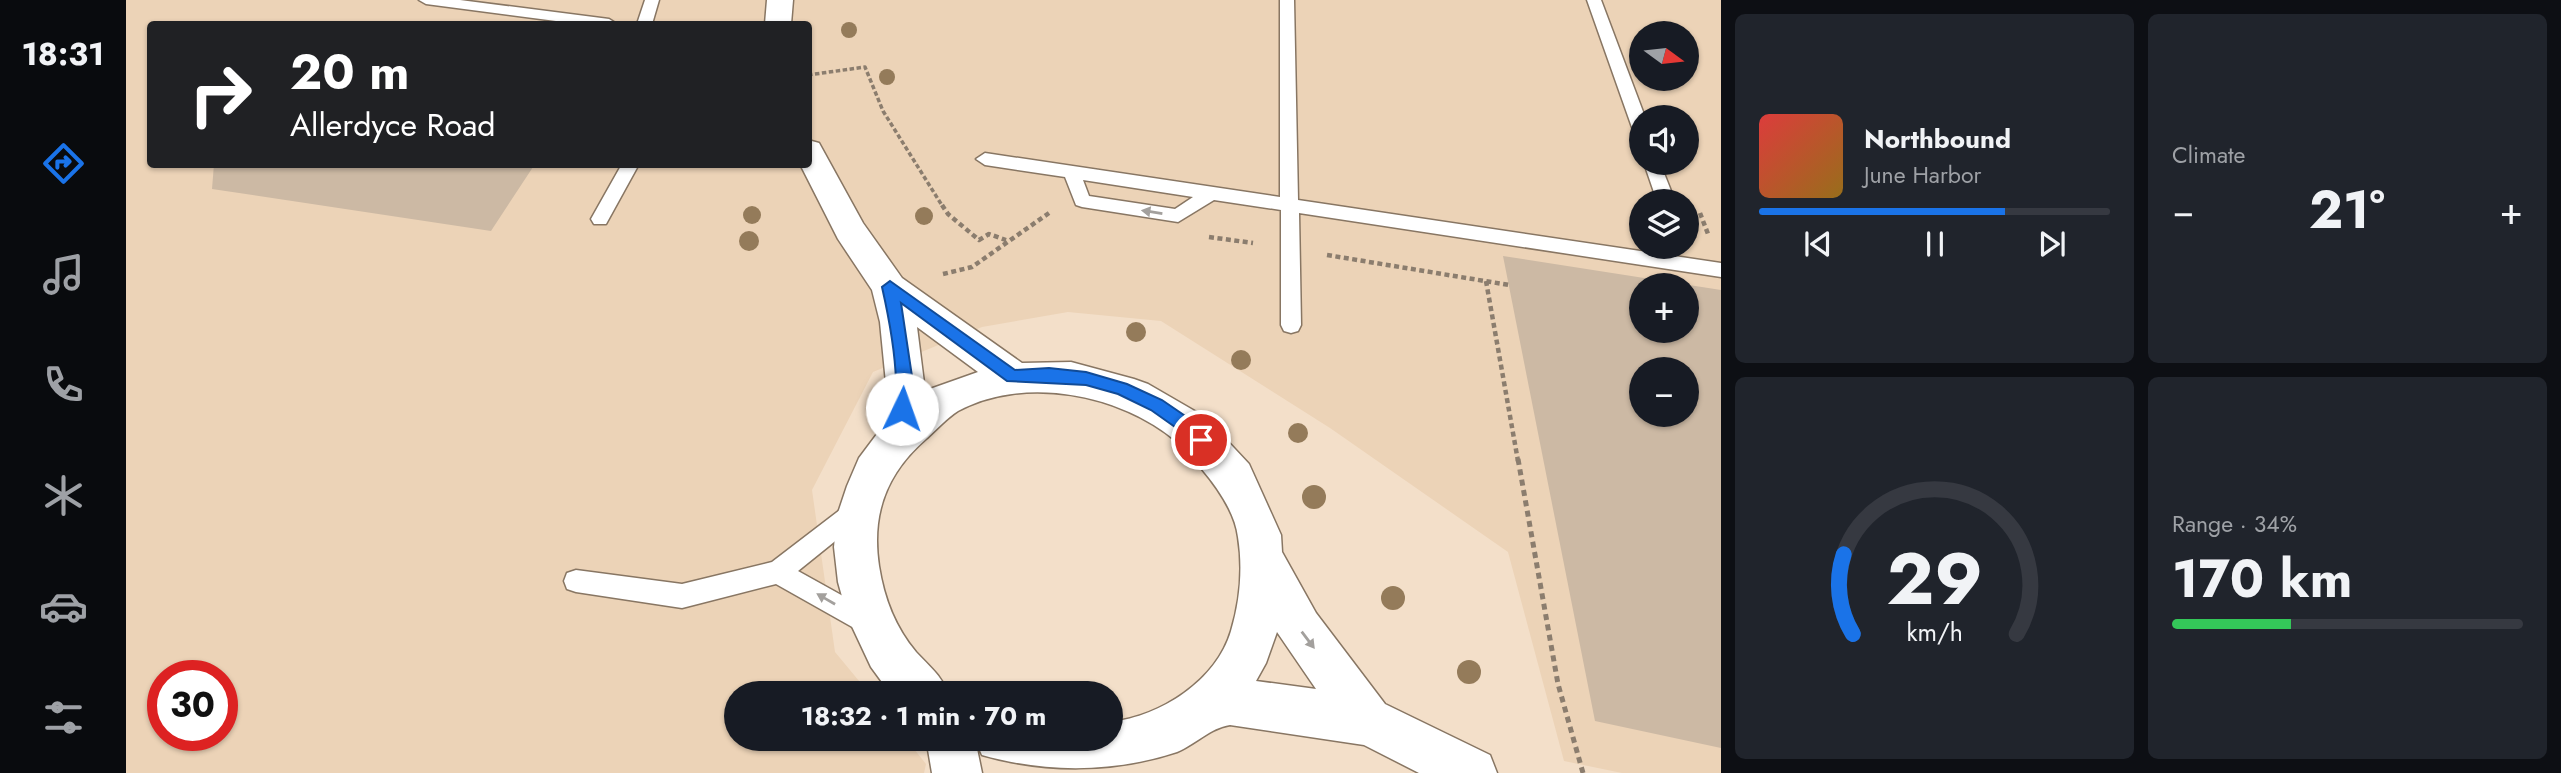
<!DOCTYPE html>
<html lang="en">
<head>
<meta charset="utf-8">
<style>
  :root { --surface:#171b24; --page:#20242c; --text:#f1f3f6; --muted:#9ea1a6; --line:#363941; --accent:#1a73e8 }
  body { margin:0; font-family:Jost,sans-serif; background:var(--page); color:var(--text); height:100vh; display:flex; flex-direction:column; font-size:26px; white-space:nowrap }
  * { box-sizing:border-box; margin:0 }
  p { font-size:23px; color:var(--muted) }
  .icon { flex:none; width:38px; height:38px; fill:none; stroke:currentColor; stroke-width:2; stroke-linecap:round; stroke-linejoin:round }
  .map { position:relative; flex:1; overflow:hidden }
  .sheet { display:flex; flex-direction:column; gap:14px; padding:14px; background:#0d0f14; width:840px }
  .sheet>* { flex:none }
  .banner { position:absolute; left:21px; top:21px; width:665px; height:147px; border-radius:7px; box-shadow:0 2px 5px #0004; background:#202124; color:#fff; overflow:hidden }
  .needle { width:46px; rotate:105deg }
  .tools { position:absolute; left:1503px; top:21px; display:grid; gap:14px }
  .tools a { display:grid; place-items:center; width:70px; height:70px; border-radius:50%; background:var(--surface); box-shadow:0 2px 5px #0004; font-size:35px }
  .speed { position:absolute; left:21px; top:660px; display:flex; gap:14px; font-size:35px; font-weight:700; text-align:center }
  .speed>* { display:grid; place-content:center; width:91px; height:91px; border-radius:50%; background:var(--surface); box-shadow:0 2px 5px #0004; line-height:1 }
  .speed .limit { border:10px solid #d22; background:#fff; color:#111 }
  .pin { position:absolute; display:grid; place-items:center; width:60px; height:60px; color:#fff; margin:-30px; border:4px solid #fff; border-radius:50%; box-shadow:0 2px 7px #0007 }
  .me { position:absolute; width:77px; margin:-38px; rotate:3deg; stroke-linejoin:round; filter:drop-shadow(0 0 5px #0008) }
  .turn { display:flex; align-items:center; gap:24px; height:147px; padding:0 28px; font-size:32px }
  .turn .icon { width:91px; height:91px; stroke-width:2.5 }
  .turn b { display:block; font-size:49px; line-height:60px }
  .big { font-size:52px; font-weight:700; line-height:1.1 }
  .sheet .card { flex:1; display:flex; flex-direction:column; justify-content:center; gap:10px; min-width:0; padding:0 24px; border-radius:10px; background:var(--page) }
  .sheet .dial { align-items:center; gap:0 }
  .dial svg { height:182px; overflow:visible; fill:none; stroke:var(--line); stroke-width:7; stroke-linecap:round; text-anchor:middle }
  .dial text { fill:var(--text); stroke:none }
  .song { display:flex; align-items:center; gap:21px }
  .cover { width:84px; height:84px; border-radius:10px; background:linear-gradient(135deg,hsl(0 70% 55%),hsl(40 70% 35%)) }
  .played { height:7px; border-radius:4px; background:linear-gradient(90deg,var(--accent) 70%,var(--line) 70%) }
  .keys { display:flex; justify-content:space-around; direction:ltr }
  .heat { display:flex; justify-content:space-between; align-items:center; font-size:38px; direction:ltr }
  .charge { height:10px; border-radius:5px; background:linear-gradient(90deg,#34c759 34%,var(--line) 0) }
  .sheet .tiles { flex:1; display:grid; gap:14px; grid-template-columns:repeat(2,1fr) }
  .trip { position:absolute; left:598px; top:681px; width:399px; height:70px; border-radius:35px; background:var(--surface); box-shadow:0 2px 5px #0004; font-weight:700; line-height:70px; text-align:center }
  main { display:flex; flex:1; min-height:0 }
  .tab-bar { display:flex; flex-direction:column; width:126px; justify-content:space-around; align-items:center; background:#090b0e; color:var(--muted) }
  .tab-bar .icon { width:49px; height:49px }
  .tab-bar .current { color:var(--accent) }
  .tab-bar b { font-size:32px; color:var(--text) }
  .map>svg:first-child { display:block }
  .built { fill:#ecd3b7; fill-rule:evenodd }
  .building { fill:#ccb9a4; fill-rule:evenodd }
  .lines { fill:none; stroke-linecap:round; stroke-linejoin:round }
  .lane-casing { stroke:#887663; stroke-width:3 }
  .street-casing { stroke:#887663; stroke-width:3 }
  .path-far2 { stroke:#8b7d6e; stroke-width:3.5; stroke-dasharray:4.5 2.5; stroke-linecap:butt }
  .path-far1 { stroke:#8b7d6e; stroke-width:4.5; stroke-dasharray:5 3.5; stroke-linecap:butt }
  .path { stroke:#8b7d6e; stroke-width:5; stroke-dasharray:6 4.5; stroke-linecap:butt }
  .lane { fill:#fff; fill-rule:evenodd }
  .street { fill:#fff; fill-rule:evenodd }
  .tree { fill:#947b5a }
  .oneway { fill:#a3a09d }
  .route { fill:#1a73e8; stroke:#114b97; stroke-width:2 }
</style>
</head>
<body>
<main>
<nav class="tab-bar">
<b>18:31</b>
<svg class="icon current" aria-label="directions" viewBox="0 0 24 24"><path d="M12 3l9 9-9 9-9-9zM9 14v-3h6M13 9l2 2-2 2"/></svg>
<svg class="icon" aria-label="music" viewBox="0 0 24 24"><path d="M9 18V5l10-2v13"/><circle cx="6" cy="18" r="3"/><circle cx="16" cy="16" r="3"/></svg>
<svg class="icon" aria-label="phone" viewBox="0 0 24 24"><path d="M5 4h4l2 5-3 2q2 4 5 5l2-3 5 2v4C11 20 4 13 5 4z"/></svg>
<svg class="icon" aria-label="climate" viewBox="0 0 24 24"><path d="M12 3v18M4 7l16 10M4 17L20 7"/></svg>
<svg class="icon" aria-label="car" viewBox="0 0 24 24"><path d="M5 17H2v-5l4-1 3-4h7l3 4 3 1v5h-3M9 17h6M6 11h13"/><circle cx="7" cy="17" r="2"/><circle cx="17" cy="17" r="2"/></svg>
<svg class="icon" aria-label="filters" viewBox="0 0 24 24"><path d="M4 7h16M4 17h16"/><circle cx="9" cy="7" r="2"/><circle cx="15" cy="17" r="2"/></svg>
</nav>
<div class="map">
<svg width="1595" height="773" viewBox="0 0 1595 773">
  <rect width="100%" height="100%" fill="#f3dfc9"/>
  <path class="built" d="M0 0H1595V773H1496L1438 761 1382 552 1204 428 1035 321 942 312 856 327 747 372 686 490 709 652 743 693H611V738L780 739 800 764 798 773H0ZM24 24H682V164H24ZM1516 33H1561V79H1516ZM1516 117H1561V163H1516ZM1516 201H1561V247H1516ZM1516 285H1561V331H1516ZM1516 369H1561V415H1516ZM37 676H96V735H37Z"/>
  <path class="building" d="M88 164H409L365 231 86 189Z
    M1377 256 1595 290V748L1469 721ZM1516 285H1561V331H1516ZM1516 369H1561V415H1516Z"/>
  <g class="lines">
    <g class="lane-casing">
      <path id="lane" d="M293 0H334L483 19 491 24H453L300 4Z
        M519 0H533L526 24H511Z
        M1154 0H1168L1172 200 1595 263V277L1173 213 1175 325 1172 331 1165 333 1158 331 1155 325V210L1088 200 1052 222 956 207 950 205 939 177 859 165 850 159 859 153 1154 197ZM957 180 1067 197 1049 209 963 196Z
        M1461 0H1475L1519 117H1516V138L1508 133Z
        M1518 163H1534L1549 201H1531Z
        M496 164H513L480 224H468L465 219Z
        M731 500 739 503 743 510 739 517 672 571 753 616 756 625 753 634 744 637 650 584 556 608 450 592 441 589 438 581 441 573 450 570 556 584 646 562 723 503Z"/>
    </g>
    <g class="street-casing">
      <path id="street" d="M641 0H667L665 24H639Z
        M682 140 693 143 737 223 776 278 896 363 945 362 1008 379 1022 384 1079 417 1123 464 1155 535 1156 552 1190 613 1259 704 1364 755 1371 773H1293L1238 745 1104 725C1084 728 1070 744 1051 752 988 773 919 773 856 755L849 739 856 773H806L800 738H985V722C1035 716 1090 681 1105 631 1114 601 1117 568 1112 537 1109 512 1091 487 1075 468 1067 460 1060 449 1050 441 994 394 898 375 832 411 821 418 810 430 800 439 761 473 745 513 753 566 758 598 769 627 790 652 803 666 815 675 822 693H764L745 667 722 618 712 582 708 547 711 516 721 486 733 458 754 430 760 383 754 322 746 290 712 239 674 164H682ZM791 327 852 372 804 389 797 395 798 383ZM1151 632 1190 689 1130 681 1140 663Z"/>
    </g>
    <path class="path-far2" d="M682 75 739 67 757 111 817 207"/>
    <path class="path-far1" d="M816 205 822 214 853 240 863 234 880 240
      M1574 213 1582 234
      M1083 237 1127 243
      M1201 255 1383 285
      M817 274 846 267 923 213
      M1360 281 1392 461"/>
    <path class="path" d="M1392 459 1432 684 1457 773"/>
    <use href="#lane" class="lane"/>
    <use href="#street" class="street"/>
  </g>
  <g class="tree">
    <circle cx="723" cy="30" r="8"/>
    <circle cx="761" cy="77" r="8"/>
    <circle cx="626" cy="215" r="9"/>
    <circle cx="798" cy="216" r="9"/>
    <circle cx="623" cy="241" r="10"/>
    <circle cx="1010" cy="332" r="10"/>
    <circle cx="1115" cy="360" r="10"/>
    <circle cx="1172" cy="433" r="10"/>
    <circle cx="1188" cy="497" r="12"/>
    <circle cx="1267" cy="598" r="12"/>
    <circle cx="1343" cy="672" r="12"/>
  </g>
  <defs><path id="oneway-solid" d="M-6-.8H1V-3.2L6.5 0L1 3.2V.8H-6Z" transform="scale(1.75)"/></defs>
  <g class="oneway">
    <use href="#oneway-solid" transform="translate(1026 212) rotate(-171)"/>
    <use href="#oneway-solid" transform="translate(700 599) rotate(-150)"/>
    <use href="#oneway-solid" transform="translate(1182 640) rotate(53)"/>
  </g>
  <path class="route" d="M764 281 889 370 923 368 960 372 1001 384 1036 400 1068 422 1084 440 1081 445H1070L1056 432 1025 410 992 394 960 385 881 381 775 303 787 383 782 414H770C766 404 771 392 770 381 769 349 763 318 756 287Z"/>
</svg>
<div class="tools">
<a><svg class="needle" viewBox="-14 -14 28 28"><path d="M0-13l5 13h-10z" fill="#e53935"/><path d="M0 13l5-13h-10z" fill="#9ea1a6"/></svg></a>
<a><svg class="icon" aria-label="sound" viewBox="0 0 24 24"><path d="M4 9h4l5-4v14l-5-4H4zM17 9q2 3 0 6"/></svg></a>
<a><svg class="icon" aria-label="layers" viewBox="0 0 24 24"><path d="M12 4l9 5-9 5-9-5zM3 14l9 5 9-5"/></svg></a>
<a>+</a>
<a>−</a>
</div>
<div class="speed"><div class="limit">30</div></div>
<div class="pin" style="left:1075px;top:440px;background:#d93025"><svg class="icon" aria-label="arrive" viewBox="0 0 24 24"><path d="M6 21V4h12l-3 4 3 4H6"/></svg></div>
<svg class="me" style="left:776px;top:409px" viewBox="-20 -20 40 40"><circle r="19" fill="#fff"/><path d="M0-13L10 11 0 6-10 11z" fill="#1a73e8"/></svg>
<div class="trip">18:32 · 1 min · 70 m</div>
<div class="banner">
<div class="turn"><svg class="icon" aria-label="right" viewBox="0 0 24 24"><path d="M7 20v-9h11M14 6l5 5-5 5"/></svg><div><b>20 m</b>Allerdyce Road</div></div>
</div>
</div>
<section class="sheet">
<div class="tiles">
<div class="card">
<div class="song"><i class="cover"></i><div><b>Northbound</b><p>June Harbor</p></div></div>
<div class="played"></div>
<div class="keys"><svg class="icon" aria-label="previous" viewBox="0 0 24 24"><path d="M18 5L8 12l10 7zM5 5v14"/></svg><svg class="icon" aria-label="pause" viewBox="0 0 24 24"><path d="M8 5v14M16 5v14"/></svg><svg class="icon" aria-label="next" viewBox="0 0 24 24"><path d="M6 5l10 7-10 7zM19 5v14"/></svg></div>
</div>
<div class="card"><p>Climate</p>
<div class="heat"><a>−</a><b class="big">21°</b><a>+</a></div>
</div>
<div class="card dial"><svg viewBox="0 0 100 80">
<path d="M14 69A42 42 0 1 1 86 69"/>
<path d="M14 69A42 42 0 0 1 10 34" stroke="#1a73e8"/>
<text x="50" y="56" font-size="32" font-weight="700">29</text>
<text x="50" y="72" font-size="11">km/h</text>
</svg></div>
<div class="card"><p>Range · 34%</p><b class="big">170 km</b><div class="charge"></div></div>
</div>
</section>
</main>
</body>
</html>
